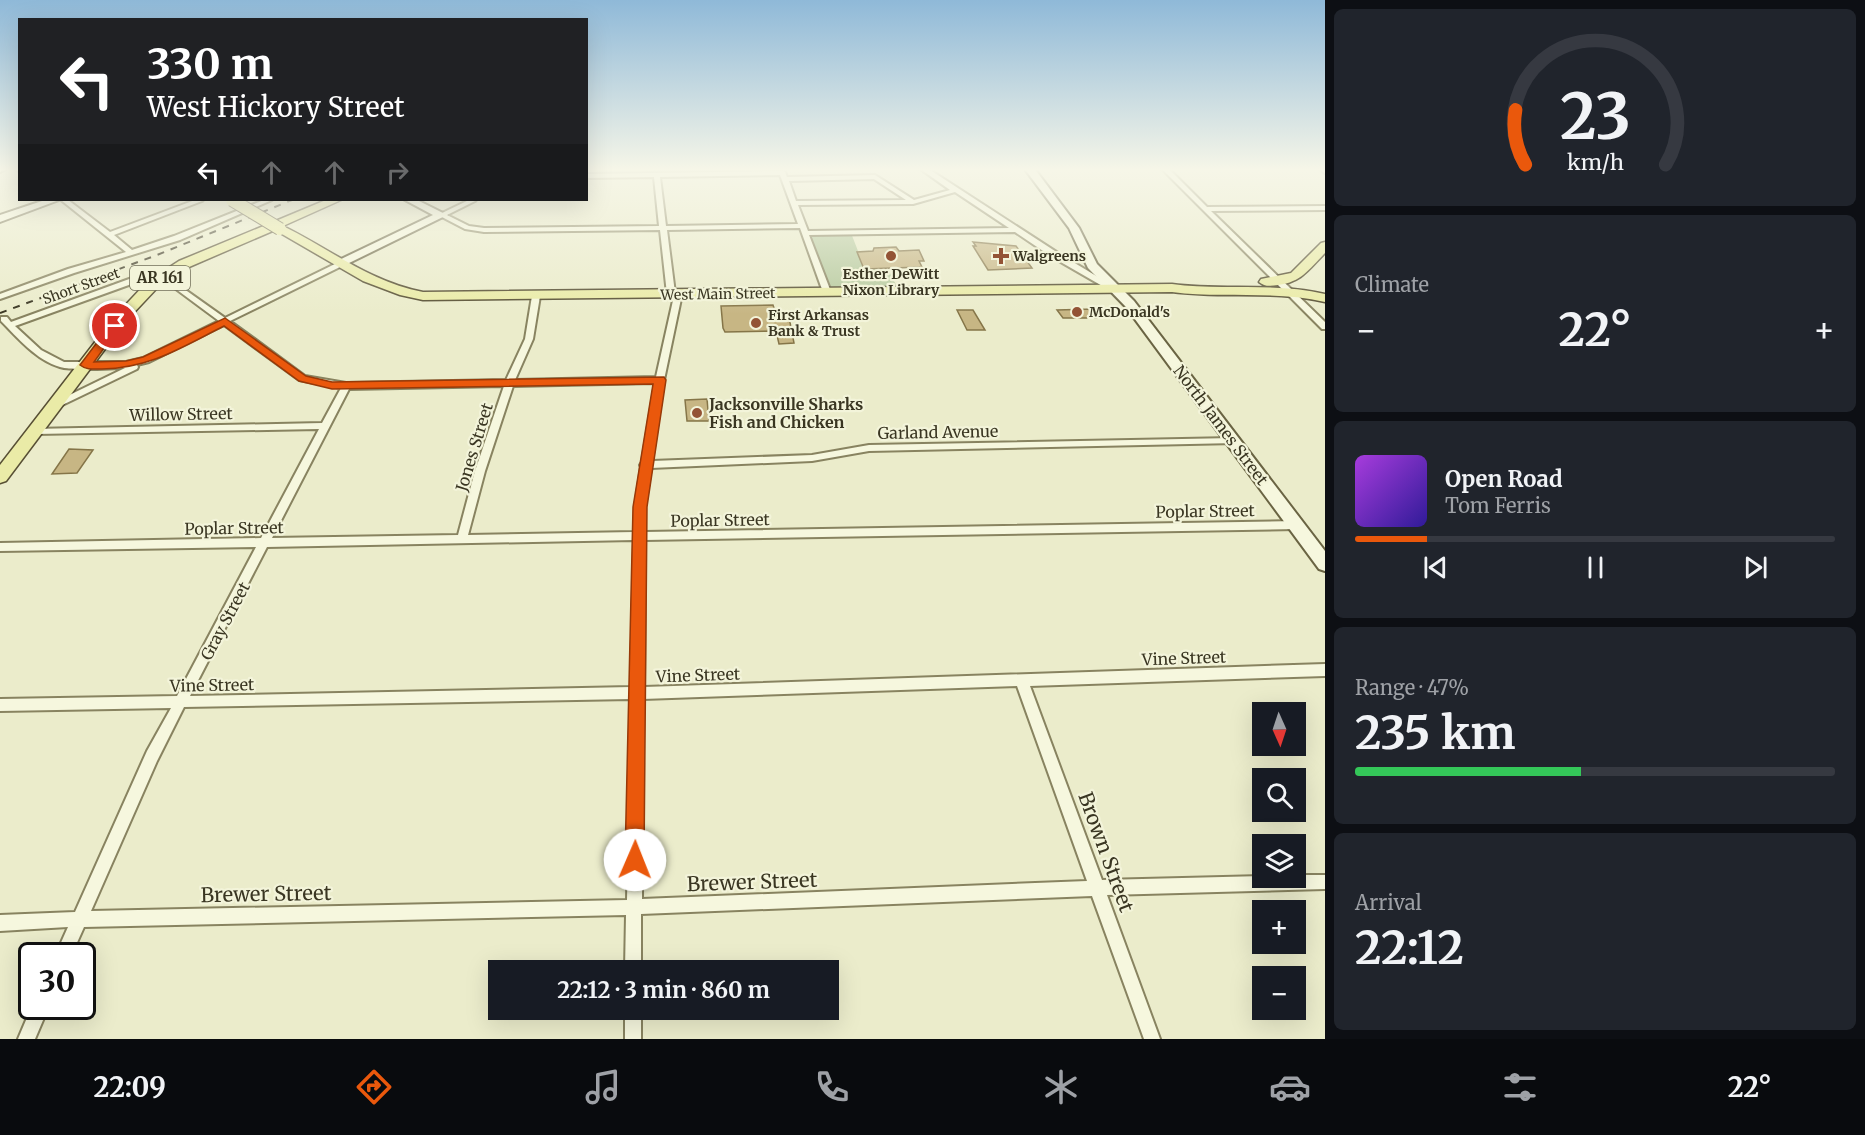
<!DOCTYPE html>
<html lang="en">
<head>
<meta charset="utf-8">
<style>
  :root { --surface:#171b24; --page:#20242c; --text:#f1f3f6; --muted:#9ea1a6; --line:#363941; --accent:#ea580c }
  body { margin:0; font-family:Merriweather,serif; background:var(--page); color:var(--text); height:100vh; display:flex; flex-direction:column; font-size:22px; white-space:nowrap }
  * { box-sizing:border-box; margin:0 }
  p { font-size:20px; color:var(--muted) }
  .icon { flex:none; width:33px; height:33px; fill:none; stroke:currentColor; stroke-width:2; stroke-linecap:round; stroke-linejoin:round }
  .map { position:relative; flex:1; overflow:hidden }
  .sheet { display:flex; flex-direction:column; gap:9px; padding:9px; background:#0d0f14; width:540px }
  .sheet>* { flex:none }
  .banner { position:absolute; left:18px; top:18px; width:570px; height:183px; border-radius:0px; box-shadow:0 6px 24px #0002; background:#202124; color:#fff; overflow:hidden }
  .needle { width:39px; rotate:177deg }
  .buttons { position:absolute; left:1252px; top:702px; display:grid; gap:12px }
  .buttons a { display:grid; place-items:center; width:54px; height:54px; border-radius:0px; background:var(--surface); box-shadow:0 6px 24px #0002; font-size:30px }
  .speed { position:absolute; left:18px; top:942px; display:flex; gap:12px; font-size:30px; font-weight:700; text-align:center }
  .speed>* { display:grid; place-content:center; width:78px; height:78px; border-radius:50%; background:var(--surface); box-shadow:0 6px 24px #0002; line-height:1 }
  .speed .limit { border:3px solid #111; border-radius:9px; background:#fff; color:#111 }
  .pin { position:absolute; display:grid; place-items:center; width:51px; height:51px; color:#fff; margin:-26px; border:3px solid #fff; border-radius:50%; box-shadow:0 2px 6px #0007 }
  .me { position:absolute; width:66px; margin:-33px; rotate:1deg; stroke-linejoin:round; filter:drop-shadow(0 0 4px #0008) }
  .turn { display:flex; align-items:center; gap:21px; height:126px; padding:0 30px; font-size:27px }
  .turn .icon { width:78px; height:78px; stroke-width:2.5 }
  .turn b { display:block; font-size:42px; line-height:51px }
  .lanes { display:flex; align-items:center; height:57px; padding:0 30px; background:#0003; justify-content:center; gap:30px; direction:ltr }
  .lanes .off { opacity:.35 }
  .big { font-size:45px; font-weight:700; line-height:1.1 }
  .sheet .card { flex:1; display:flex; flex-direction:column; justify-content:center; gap:9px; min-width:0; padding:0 21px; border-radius:9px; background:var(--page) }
  .sheet .dial { align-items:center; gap:0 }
  .dial svg { height:156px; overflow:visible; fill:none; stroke:var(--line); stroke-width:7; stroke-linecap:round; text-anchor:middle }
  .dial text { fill:var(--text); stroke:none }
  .song { display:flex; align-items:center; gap:18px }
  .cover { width:72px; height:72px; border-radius:9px; background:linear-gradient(135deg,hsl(280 70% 55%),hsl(250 70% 35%)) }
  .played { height:6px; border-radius:3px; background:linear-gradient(90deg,var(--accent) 15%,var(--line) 15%) }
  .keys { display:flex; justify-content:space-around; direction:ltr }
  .heat { display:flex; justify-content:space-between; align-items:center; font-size:33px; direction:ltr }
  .charge { height:9px; border-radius:4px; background:linear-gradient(90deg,#34c759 47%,var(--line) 0) }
  .trip { position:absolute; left:488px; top:960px; width:351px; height:60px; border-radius:0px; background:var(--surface); box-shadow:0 6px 24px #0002; font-weight:700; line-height:60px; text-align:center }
  .menu { display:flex; height:96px; justify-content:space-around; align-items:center; background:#090b0e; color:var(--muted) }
  .menu .icon { width:42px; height:42px }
  .menu .selected { color:var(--accent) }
  .menu b { font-size:27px; color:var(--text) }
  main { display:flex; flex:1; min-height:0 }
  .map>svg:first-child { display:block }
  .green { fill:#b7ca9f }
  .building { fill:#c7b684; stroke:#857548; stroke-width:1.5 }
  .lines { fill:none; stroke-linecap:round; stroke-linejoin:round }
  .street-casing { stroke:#888360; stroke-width:4 }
  .secondary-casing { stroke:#6a6443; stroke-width:4 }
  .primary-casing { stroke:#574f34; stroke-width:3 }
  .street { fill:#f6f7de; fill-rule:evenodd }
  .secondary { fill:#f6f7de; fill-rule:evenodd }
  .primary { fill:#eaeba7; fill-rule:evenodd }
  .rail { stroke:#3a3622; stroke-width:2; stroke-dasharray:7 7; stroke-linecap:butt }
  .primary-bridge-casing { stroke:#574f34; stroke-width:14; stroke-linecap:butt }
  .primary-bridge { stroke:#eaeba7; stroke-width:12 }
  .route { fill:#ea580c; stroke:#983908; stroke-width:1.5 }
  .poi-dot { fill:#935335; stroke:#f3f4da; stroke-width:2 }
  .labels { text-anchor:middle; stroke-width:4.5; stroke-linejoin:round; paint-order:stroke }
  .far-poi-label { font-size:14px; font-weight:bold; fill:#3a3622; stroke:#f3f4da; text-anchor:start }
  .far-street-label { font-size:14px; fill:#3a3622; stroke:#f3f4da }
  .shield { fill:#f3f4da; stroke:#726f59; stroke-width:1.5 }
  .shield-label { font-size:15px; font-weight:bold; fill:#3a3622 }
  .poi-label { font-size:16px; font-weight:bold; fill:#3a3622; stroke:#f3f4da; text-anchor:start }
  .street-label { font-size:16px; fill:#3a3622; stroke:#f3f4da }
  .near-street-label { font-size:20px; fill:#3a3622; stroke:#f3f4da }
</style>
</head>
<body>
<main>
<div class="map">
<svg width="1325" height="1039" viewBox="0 0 1325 1039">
  <rect width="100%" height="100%" fill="#ebeccb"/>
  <path class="green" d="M851 233 865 269H888L899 291 827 292 805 234Z"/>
  <path class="building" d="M973 242 1016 246 1032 268 988 270 973 246H976Z
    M896 247 899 251 919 250 924 261H919L922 267 864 269 857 252 873 251 874 248Z
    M773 305 776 314 789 317 794 343 779 344 776 331 725 332 723 328 721 306Z
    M1095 309 1102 318H1063L1057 310Z
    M957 310H973L985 330H967Z
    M707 399 709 421H687L685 400Z
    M69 449 93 450 77 473 52 474Z"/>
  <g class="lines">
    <g class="street-casing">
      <path id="street" d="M14 168H20V172Z
        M919 168H927L1058 253 1118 289 1114 291H1111L1052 257 1015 232 809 235 831 292 827 294 823 292 800 228 667 230 675 293 678 292 682 294 664 380 652 461 812 455 869 445 1233 438 1238 441 1236 443 869 451 812 461 651 468 645 507V532L1296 521 1300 522 1301 525 1300 528 1296 529 645 540 644 687 1325 664V676L1030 686 1102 880 1263 876 1296 878V875H1325V889L1107 895 1160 1039H1144L1092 896 641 914V970H625L626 915 84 927 71 956H55L68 927 0 931V915L75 912 147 751 171 708 0 711V699L177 696 256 547 0 551V543L261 538 319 429 36 434 33 433 31 431 33 429 322 423 341 388 299 380 224 325 149 362 137 365 138 367 137 369 54 409 49 406 51 404 125 368C110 368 73 371 60 367 36 360 18 338 1 321V317H7L11 322 132 278 152 274H163L225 318 341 261 345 263 344 265 230 321 305 376 346 383 506 380 525 339 532 296 536 294 540 296 533 339 515 380 656 377 674 296H668L667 294 660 230 484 232 465 229 440 216V214L469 200H476L475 201 447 215 469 226 484 228 659 226 654 177 586 178V174L783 171 785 172 787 177 875 175 914 200 950 190ZM780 175 798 224 666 226 660 177ZM874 179 906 200 796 201 789 181ZM955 192 1009 228 808 231 798 205 913 204ZM152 278H161L219 321 143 358 126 362H64L41 350 15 326 137 282ZM655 383 642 462 640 465 641 467 635 507 634 532 468 535 485 471 513 386ZM504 386 475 471 458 535 272 538 349 389ZM634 540 631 687 190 696 267 547ZM1017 686 1087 881 642 899 643 699ZM631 699 627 900 91 911 157 761 184 707Z
        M1161 168H1168L1207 207 1325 206V210L1211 211 1325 322V329H1322Z
        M1318 168H1325V173Z
        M61 200H68L110 232 195 200H203L202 201 114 235 132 250 174 236 264 200H272L180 240 74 273 0 299V294L68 269 126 252Z
        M32 1006H49L35 1039H18Z
        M625 1010H641V1039H625Z"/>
    </g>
    <g class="secondary-casing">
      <path id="secondary" d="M0 168H8L0 172Z
        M1024 168H1034L1079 228 1097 264 1134 301 1325 551V571L1319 569 1126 307 1088 268 1069 228Z
        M45 200H59L0 222V215Z
        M405 200H417L447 215 345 265H337V261L433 215Z"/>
    </g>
    <g class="primary-casing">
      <path id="primary" d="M326 200H341L283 226C330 249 370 282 423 292L1172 284C1223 291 1274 282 1325 294V302C1274 290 1223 299 1172 292L423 300 400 295 363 281 275 230 189 267 158 287 126 321 6 481 0 483V465L116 315 148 281 179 261Z
        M1325 242V253C1309 269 1302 282 1278 285 1270 286 1265 287 1259 282L1261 279 1291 273 1321 243Z"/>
    </g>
    <use href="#street" class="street"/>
    <use href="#secondary" class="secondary"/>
    <use href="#primary" class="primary"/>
    <path class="rail" d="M0 313 157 255 292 200"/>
    <g class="primary-bridge-casing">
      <path id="primary-bridge" d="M232 200 280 229"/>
    </g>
    <use href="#primary-bridge" class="primary-bridge"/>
  </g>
  <linearGradient id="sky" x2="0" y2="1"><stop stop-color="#8fb9d8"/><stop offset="0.54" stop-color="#f6f6e8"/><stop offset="1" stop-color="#f6f6e8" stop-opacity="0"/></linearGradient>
  <rect width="1325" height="314" fill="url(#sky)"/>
  <path class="route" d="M225 318 306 376 332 382 664 377 666 380 647 507 644 860 642 867 635 869 628 867 625 860 633 507 653 384 332 389 299 381 224 326C182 347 151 368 102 369 94 369 86 370 80 365L111 324H119L120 326 94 362 126 361 143 357Z"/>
  <g class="poi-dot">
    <circle cx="891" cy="256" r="6"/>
    <path d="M998 247h6v6h6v6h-6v6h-6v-6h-6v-6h6z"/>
    <circle cx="1077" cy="312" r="6"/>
    <circle cx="756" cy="323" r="6"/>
    <circle cx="697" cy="413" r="6"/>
  </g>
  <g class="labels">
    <g class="far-poi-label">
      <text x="1013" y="261">Walgreens</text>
      <text x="891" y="279" text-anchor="middle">Esther DeWitt<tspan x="891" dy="16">Nixon Library</tspan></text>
      <text x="1089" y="317">McDonald's</text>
      <text x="768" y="320">First Arkansas<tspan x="768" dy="16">Bank &amp; Trust</tspan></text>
    </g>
    <g class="far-street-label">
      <text transform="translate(81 286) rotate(-20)" y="5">Short Street</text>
      <text transform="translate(718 294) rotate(-1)" y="5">West Main Street</text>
    </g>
    <rect class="shield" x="130" y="266" width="60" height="24" rx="4.5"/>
    <g class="shield-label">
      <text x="160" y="283">AR 161</text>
    </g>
    <g class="poi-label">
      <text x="709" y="410">Jacksonville Sharks<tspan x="709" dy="18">Fish and Chicken</tspan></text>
    </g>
    <g class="street-label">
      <text transform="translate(181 414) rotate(-1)" y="6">Willow Street</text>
      <text transform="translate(1221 425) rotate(53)" y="6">North James Street</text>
      <text transform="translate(938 432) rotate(-1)" y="6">Garland Avenue</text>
      <text transform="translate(474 447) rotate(-73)" y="6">Jones Street</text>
      <text transform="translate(1205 511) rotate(-1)" y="6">Poplar Street</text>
      <text transform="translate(720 520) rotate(-1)" y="6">Poplar Street</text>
      <text transform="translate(234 528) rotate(-1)" y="6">Poplar Street</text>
      <text transform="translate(225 621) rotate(-62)" y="6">Gray Street</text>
      <text transform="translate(1184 658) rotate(-2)" y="6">Vine Street</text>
      <text transform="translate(698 675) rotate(-2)" y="6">Vine Street</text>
      <text transform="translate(212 685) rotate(-1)" y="6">Vine Street</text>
    </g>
    <g class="near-street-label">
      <text transform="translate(1106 852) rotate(70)" y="7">Brown Street</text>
      <text transform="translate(752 882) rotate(-2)" y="7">Brewer Street</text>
      <text transform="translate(266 894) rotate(-1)" y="7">Brewer Street</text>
    </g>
  </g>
</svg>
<div class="buttons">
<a><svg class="needle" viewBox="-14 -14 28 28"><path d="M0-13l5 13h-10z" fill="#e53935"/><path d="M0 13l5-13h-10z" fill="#9ea1a6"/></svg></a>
<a><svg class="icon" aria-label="search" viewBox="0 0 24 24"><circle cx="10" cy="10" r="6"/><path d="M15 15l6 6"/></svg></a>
<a><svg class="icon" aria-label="layers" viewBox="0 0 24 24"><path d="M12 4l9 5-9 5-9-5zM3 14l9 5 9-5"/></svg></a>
<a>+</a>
<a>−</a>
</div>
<div class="speed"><div class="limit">30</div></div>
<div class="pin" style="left:115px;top:326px;background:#d93025"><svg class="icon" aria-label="arrive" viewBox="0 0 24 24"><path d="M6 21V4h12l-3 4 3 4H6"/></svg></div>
<svg class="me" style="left:635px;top:860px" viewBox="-20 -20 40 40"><circle r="19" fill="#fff"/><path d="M0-13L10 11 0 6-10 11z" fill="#ea580c"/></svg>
<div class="trip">22:12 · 3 min · 860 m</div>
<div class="banner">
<div class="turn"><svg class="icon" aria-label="left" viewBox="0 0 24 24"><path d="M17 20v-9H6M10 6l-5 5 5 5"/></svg><div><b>330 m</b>West Hickory Street</div></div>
<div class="lanes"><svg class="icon" aria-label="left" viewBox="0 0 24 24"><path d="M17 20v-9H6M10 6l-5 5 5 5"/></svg><svg class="icon off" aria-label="ahead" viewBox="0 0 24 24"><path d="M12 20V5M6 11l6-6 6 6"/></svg><svg class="icon off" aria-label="ahead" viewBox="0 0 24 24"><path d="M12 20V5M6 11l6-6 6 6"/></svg><svg class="icon off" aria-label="right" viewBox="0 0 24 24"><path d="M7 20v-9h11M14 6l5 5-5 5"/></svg></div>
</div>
</div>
<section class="sheet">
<div class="card dial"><svg viewBox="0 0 100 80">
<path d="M14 69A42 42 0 1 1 86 69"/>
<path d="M14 69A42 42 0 0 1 9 41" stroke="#ea580c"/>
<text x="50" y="56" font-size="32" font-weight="700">23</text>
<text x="50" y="72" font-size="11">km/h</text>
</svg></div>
<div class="card"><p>Climate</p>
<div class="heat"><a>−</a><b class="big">22°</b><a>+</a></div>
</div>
<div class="card">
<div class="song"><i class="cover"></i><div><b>Open Road</b><p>Tom Ferris</p></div></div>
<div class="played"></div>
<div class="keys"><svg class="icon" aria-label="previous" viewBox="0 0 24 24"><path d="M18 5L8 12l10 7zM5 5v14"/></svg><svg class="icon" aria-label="pause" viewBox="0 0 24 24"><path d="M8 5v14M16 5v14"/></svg><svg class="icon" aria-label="next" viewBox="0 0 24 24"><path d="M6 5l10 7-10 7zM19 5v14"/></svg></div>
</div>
<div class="card"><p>Range · 47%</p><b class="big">235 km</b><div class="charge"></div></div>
<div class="card"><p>Arrival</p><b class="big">22:12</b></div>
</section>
</main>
<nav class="menu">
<b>22:09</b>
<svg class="icon selected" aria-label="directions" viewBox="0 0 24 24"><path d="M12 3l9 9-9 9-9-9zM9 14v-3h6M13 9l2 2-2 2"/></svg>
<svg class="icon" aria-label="music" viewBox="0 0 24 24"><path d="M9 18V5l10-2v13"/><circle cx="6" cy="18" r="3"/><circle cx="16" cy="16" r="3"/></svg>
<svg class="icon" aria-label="phone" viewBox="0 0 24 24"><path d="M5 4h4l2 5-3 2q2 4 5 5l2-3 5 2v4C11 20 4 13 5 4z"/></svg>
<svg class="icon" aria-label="climate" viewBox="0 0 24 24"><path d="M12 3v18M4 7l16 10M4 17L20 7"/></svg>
<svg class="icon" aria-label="car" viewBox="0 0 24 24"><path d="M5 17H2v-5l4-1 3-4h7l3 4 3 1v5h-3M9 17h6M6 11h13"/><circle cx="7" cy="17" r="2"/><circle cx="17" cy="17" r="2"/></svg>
<svg class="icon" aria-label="filters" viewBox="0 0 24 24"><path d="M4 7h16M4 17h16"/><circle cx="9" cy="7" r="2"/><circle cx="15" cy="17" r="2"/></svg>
<b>22°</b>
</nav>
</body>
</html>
